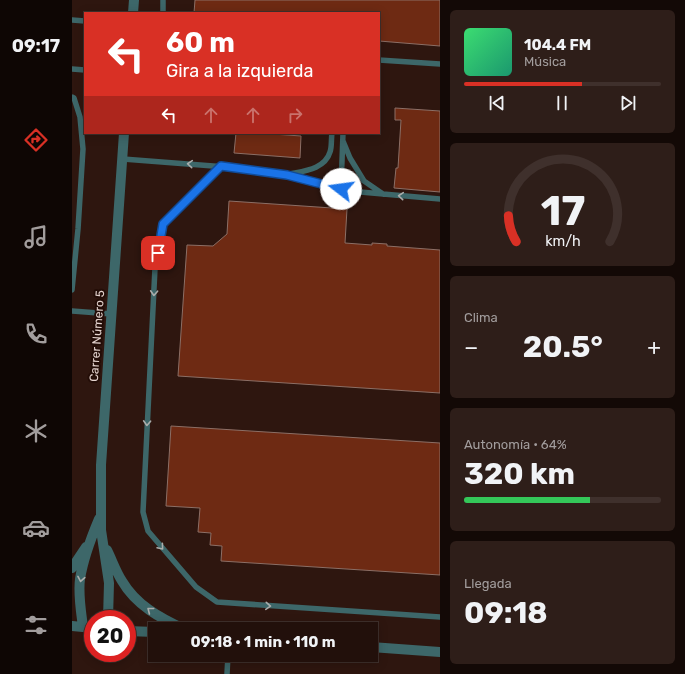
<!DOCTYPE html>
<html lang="es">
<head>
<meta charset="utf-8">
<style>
  :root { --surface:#22100b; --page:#2e1e19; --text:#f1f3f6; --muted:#a29d9d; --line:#3f302c; --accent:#d93025 }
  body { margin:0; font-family:Rubik,sans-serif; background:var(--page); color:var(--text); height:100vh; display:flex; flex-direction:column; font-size:15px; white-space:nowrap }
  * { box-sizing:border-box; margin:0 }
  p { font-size:13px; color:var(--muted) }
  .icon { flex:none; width:22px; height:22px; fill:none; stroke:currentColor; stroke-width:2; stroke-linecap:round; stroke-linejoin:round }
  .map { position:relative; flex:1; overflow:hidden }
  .sheet { display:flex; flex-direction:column; gap:10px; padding:10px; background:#130906; width:245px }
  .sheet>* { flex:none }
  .hud { position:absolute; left:12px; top:12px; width:296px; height:122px; border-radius:0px; box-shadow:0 2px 10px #0003,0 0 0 1px var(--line); background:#d93025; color:#fff; overflow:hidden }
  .speed { position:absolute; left:12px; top:610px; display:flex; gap:8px; font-size:20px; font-weight:700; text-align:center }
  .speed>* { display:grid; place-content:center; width:52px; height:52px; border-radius:50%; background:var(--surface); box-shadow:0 2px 10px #0003,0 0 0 1px var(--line); line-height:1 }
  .speed .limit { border:6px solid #d22; background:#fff; color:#111 }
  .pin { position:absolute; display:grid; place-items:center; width:34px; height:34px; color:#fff; margin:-17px; border-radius:8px; box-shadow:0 2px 6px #0006 }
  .me { position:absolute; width:44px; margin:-22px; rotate:285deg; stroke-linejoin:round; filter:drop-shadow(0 0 3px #0008) }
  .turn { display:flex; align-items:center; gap:14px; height:84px; padding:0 16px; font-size:18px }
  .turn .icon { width:52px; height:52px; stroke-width:2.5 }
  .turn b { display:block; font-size:28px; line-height:34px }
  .lanes { display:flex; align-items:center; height:38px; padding:0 16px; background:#0003; justify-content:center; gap:20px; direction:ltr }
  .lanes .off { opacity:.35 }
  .big { font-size:30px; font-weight:700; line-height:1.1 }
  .sheet .card { flex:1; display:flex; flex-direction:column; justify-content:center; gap:6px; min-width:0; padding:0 14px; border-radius:6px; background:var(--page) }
  .sheet .dial { align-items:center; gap:0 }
  .dial svg { height:104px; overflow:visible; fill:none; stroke:var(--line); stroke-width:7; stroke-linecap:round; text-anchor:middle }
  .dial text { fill:var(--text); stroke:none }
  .song { display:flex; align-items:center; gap:12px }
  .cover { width:48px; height:48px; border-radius:6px; background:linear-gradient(135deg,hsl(140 70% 55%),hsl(160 70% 35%)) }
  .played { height:4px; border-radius:2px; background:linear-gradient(90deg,var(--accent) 60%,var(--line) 60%) }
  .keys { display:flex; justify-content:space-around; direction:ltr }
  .heat { display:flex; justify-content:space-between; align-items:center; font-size:22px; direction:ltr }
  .charge { height:6px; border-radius:3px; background:linear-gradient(90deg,#34c759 64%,var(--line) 0) }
  .trip { position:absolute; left:76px; top:622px; width:230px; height:40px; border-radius:0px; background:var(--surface); box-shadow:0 2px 10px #0003,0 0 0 1px var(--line); font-weight:700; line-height:40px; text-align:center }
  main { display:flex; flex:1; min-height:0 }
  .menu { display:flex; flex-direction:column; width:72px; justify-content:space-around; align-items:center; background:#0e0604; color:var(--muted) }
  .menu .icon { width:28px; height:28px }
  .menu .selected { color:var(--accent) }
  .menu b { font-size:18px; color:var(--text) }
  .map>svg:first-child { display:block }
  .building { fill:#6e2a13; stroke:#8c6f66 }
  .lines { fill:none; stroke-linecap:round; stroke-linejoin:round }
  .lane { stroke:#3d6769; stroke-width:5.5 }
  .street { stroke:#3d6769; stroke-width:10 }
  .oneway { stroke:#aaadab }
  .route-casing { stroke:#114b97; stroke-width:10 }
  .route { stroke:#1a73e8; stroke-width:7 }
  .labels { text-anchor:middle; stroke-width:4; stroke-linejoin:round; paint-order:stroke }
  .street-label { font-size:12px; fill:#e4d3ce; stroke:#230d07 }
</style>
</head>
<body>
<main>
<nav class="menu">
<b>09:17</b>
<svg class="icon selected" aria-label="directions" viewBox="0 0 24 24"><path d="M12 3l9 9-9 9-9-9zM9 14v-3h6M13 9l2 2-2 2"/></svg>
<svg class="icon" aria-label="music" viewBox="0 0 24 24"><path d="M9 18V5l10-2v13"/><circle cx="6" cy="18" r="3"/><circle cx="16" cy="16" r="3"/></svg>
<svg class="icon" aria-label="phone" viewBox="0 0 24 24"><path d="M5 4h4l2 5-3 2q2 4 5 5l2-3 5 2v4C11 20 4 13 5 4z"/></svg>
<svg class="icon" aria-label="climate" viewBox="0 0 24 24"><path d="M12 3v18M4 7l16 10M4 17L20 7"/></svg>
<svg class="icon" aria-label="car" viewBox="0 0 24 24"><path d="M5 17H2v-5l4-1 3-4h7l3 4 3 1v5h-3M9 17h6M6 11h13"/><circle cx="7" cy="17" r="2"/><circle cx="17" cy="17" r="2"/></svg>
<svg class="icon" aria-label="filters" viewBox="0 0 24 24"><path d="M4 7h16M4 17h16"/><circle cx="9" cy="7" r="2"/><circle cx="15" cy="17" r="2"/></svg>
</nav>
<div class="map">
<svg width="368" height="674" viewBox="0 0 368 674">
  <rect width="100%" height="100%" fill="#2e160f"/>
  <path class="building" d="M123 0H368V46L307 41V13H122Z
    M323 108 368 111V192L322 188 324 168H326L329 120H323Z
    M164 133H187L229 136 228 158 162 153Z
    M157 201 275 209 273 243 300 245V243L315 244V246L368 250V393L106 376 115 245 141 246 155 234Z
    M99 426 368 443V575L149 561 150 546 138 545 139 533 126 532 128 508 94 506Z"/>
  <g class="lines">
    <path class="lane" d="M91 13V0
      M0 20 13 21
      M307 60 368 64
      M0 69 13 70
      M0 97 2 98 8 117 11 149 6 229 0 290
      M271 141 278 158 292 181 311 194
      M51 159 167 168 215 175 277 191 368 199
      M149 166 91 224 83 268 71 512 76 531 124 587 145 602 368 617
      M218 174C232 171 253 169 258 152 260 147 259 139 260 133
      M269 189 271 133
      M0 311 40 314
      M155 674 156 655"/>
    <path class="street" d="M61 13 62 0
      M35 550C40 560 44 572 50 581 64 605 88 618 112 629
      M0 568 14 547
      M36 619 37 583 29 530V465L52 133
      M0 626 21 628
      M11 627C9 611 6 595 8 579 11 560 19 538 27 519
      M55 631 83 632
      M299 647 368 652"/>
  </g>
  <defs><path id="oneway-chevron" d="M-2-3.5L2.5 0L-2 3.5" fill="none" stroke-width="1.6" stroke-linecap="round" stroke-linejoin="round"/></defs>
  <g class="oneway">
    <use href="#oneway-chevron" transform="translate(118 164) rotate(-175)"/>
    <use href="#oneway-chevron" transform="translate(329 196) rotate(-175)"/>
    <use href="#oneway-chevron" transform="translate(82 293) rotate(93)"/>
    <use href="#oneway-chevron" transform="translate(75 423) rotate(93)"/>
    <use href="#oneway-chevron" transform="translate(89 547) rotate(50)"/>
    <use href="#oneway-chevron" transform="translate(9 579) rotate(100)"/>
    <use href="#oneway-chevron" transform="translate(196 606) rotate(4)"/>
    <use href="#oneway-chevron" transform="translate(78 610) rotate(-142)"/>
  </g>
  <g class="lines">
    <g class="route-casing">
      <path id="route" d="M86 253 91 224 149 166 215 175 269 189"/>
    </g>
    <use href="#route" class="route"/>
  </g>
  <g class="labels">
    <g class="street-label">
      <text transform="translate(25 336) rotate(-86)" y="4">Carrer Número 5</text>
    </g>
  </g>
</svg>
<div class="speed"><div class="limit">20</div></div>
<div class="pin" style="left:86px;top:253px;background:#d93025"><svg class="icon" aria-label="arrive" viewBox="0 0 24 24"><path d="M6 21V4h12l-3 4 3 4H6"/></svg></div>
<svg class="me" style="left:269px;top:189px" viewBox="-20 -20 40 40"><circle r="19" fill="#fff"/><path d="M0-13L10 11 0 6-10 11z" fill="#1a73e8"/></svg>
<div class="trip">09:18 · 1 min · 110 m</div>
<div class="hud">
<div class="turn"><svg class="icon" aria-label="left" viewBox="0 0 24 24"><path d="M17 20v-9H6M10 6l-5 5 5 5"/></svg><div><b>60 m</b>Gira a la izquierda</div></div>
<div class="lanes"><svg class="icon" aria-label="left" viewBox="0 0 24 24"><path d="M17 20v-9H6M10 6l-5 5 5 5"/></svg><svg class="icon off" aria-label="ahead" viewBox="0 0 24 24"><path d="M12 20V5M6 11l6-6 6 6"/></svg><svg class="icon off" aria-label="ahead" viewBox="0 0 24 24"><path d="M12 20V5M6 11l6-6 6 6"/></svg><svg class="icon off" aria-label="right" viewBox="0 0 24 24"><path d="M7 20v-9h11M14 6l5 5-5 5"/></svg></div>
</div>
</div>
<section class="sheet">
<div class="card">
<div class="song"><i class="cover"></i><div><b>104.4 FM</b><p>Música</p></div></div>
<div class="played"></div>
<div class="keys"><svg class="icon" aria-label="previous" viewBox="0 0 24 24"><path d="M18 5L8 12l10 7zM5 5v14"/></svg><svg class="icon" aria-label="pause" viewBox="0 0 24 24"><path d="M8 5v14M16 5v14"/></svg><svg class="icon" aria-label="next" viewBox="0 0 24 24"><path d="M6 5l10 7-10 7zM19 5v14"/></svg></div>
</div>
<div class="card dial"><svg viewBox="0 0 100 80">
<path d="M14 69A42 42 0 1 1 86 69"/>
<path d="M14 69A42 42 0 0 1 8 49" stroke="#d93025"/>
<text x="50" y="56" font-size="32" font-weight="700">17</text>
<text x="50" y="72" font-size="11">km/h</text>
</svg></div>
<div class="card"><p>Clima</p>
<div class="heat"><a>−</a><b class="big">20.5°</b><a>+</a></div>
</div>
<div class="card"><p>Autonomía · 64%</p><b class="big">320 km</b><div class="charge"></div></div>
<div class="card"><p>Llegada</p><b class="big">09:18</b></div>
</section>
</main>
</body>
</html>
